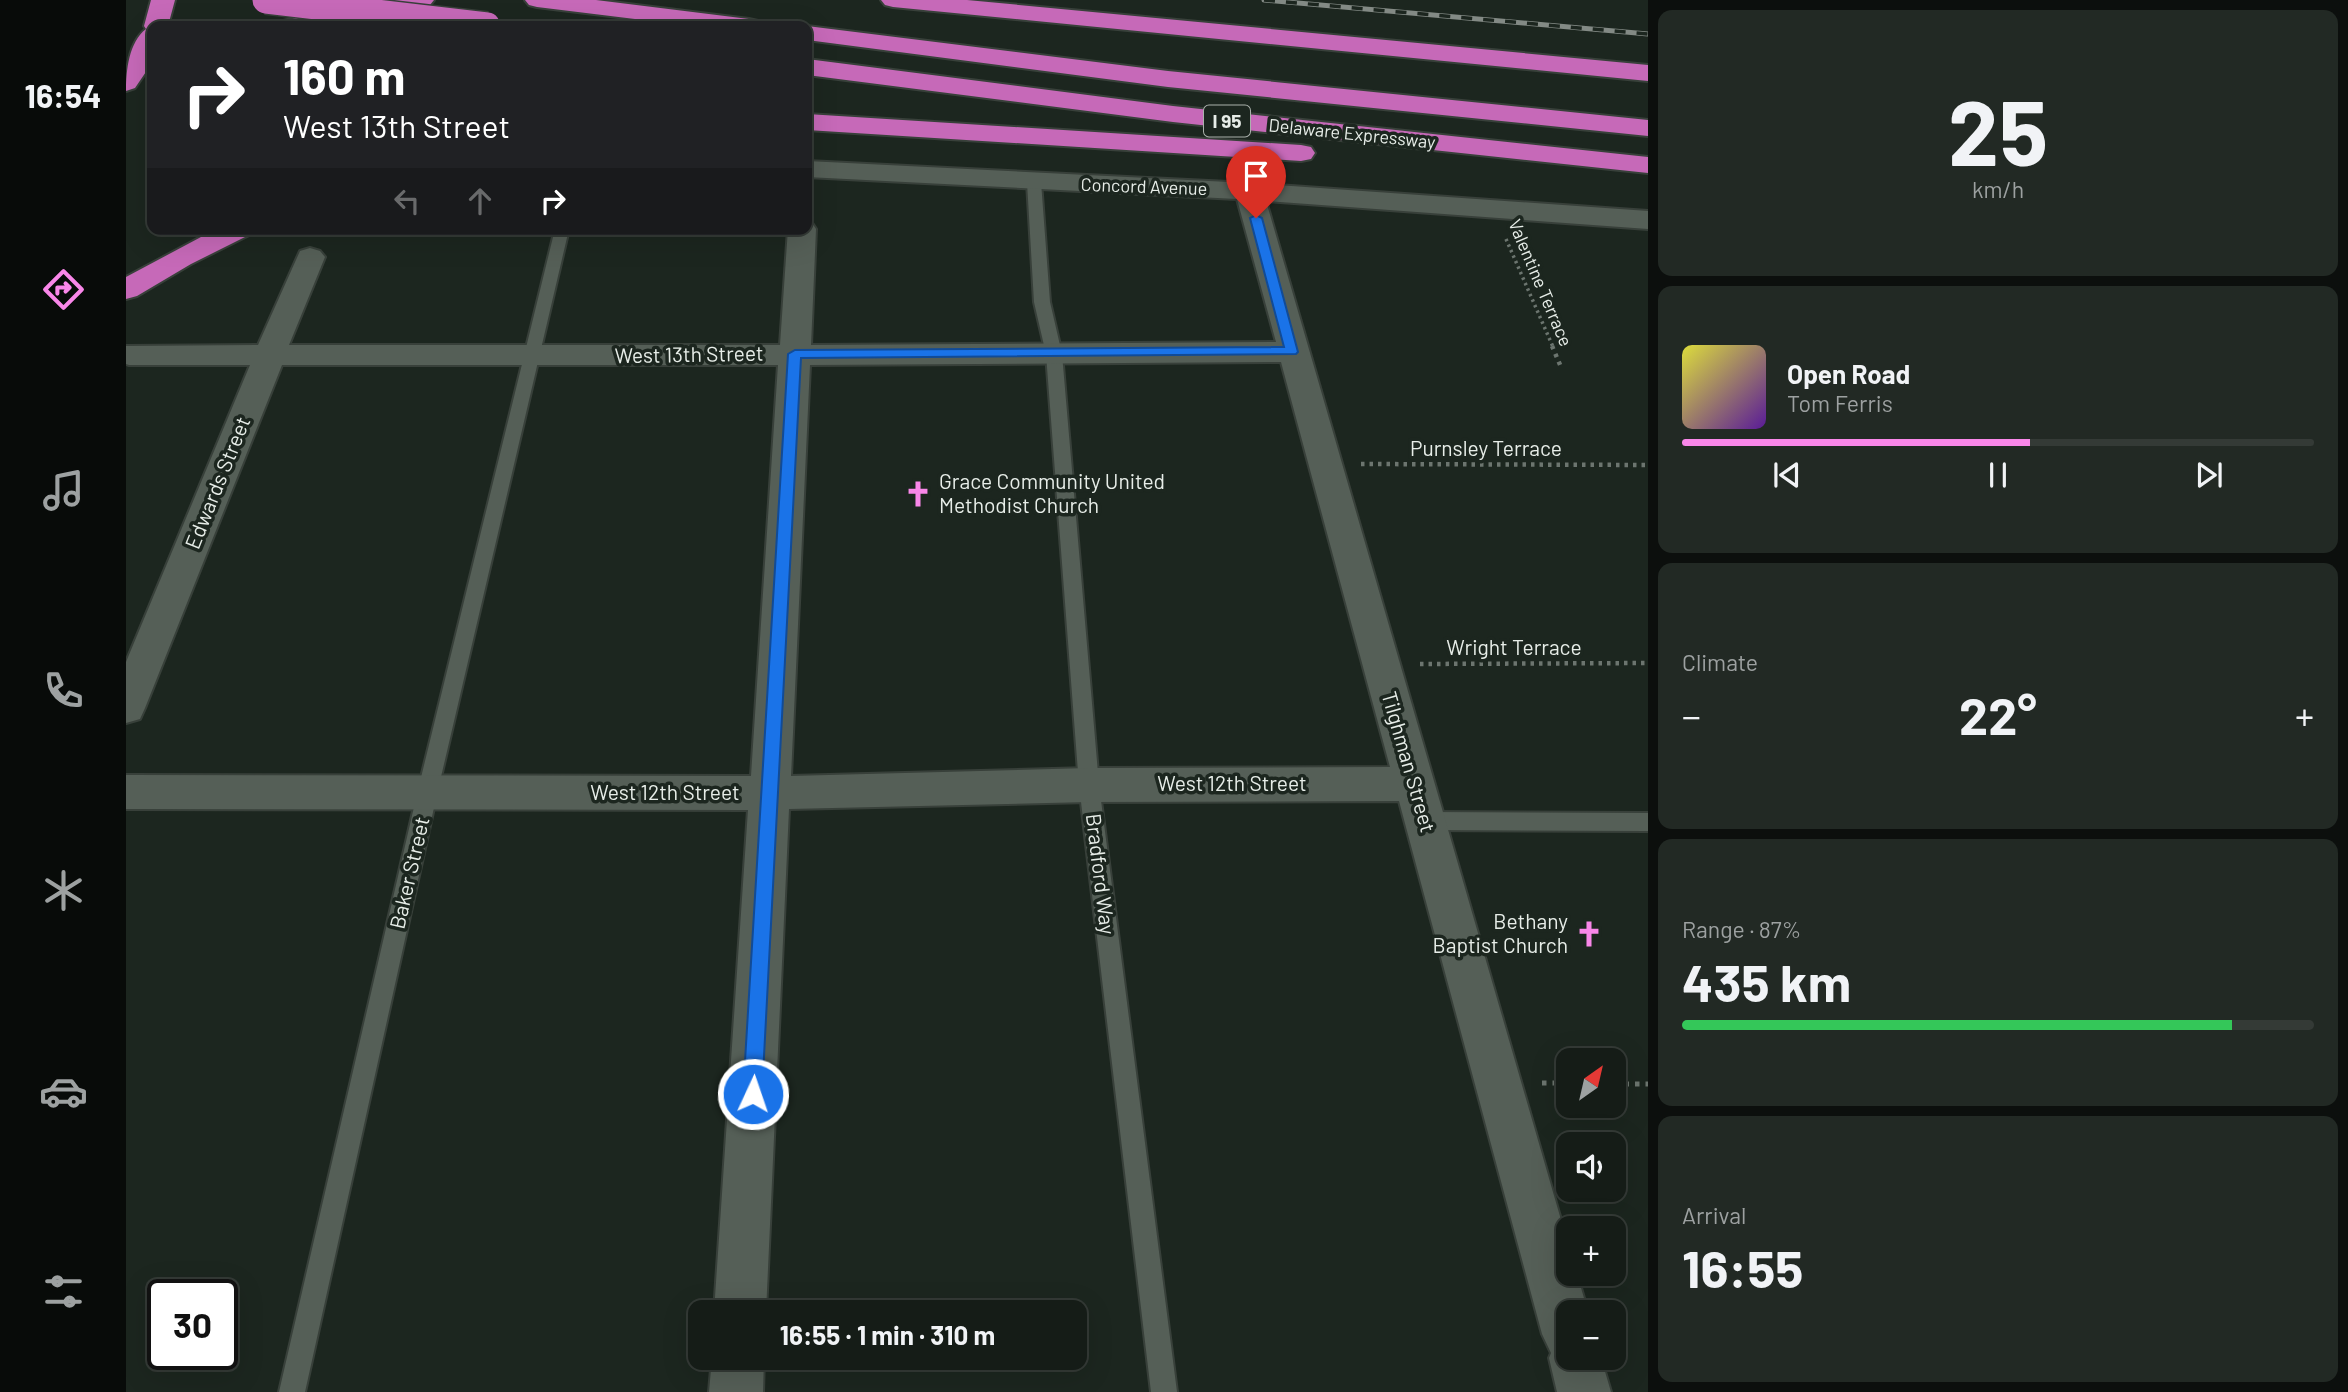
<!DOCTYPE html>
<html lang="en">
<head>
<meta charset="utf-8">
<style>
  :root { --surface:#151c17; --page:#222924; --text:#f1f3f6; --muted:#9da1a1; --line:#343a36; --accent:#f987e9 }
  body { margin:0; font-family:Barlow,sans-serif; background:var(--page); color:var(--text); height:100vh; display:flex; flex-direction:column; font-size:26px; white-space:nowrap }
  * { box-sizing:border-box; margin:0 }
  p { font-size:23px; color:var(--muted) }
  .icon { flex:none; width:38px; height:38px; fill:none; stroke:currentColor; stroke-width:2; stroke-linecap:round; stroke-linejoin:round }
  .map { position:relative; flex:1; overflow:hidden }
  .sheet { display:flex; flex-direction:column; gap:10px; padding:10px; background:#0c0f0d; width:700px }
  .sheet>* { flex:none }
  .top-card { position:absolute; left:21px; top:21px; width:665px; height:214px; border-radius:14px; box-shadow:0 7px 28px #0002,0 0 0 2px var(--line); background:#202124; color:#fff; overflow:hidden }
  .needle { width:46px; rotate:34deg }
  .buttons { position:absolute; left:1430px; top:1048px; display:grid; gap:14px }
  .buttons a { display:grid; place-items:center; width:70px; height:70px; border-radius:14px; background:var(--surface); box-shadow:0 7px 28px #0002,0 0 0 2px var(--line); font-size:35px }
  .speed { position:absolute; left:21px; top:1279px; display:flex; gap:14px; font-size:35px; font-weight:700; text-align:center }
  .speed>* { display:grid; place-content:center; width:91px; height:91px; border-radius:50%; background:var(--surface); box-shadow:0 7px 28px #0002,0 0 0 2px var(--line); line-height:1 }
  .speed .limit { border:4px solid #111; border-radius:10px; background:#fff; color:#111 }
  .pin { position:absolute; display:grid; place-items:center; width:60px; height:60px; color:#fff; margin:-72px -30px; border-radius:50% 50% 50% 0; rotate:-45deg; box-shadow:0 0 7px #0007 }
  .pin .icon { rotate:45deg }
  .me { position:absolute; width:77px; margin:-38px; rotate:3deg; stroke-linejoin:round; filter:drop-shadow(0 0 5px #0008) }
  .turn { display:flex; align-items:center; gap:24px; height:147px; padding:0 21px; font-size:32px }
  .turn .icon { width:91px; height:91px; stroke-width:2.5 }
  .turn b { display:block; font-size:49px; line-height:60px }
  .lanes { display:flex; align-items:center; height:66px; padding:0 21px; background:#0003; justify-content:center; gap:35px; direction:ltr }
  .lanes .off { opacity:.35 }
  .big { font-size:52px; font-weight:700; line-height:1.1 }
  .sheet .card { flex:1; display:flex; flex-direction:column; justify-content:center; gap:10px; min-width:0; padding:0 24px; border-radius:14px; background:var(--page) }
  .sheet .dial { align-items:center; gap:0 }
  .dial b { font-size:91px; line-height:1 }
  .song { display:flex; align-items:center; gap:21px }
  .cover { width:84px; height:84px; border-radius:10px; background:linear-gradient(135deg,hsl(60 70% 55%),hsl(270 70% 35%)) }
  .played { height:7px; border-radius:4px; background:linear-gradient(90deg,var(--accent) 55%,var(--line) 55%) }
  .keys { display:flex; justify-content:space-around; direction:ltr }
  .heat { display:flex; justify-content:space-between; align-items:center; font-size:38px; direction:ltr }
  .charge { height:10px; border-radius:5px; background:linear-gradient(90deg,#34c759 87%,var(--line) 0) }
  .trip { position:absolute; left:562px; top:1300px; width:399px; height:70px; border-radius:14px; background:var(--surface); box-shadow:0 7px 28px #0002,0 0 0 2px var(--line); font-weight:700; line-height:70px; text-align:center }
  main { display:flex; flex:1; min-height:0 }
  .tab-bar { display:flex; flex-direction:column; width:126px; justify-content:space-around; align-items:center; background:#080b09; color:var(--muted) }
  .tab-bar .icon { width:49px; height:49px }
  .tab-bar .on { color:var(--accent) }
  .tab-bar b { font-size:32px; color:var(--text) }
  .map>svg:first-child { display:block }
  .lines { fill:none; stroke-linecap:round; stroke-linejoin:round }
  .service-casing { stroke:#38403a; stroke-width:4 }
  .minor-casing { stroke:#38403a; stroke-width:4 }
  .motorway-casing { stroke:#38403a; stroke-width:4 }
  .path-far2 { stroke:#6c756f; stroke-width:3.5; stroke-dasharray:2.5 3.5; stroke-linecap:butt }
  .path-far1 { stroke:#6c756f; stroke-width:4.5; stroke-dasharray:3.5 5; stroke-linecap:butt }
  .path { stroke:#6c756f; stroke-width:5; stroke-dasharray:4.5 6; stroke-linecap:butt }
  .service { fill:#555f57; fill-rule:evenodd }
  .minor { fill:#555f57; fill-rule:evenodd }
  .motorway { fill:#c669b8; fill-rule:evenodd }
  .rail-casing { stroke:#838a85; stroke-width:5 }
  .rail { stroke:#1c261f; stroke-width:3.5; stroke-dasharray:11; stroke-linecap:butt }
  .motorway-bridge-casing { stroke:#38403a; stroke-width:30; stroke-linecap:butt }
  .motorway-bridge { stroke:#c669b8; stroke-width:27 }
  .route { fill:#1a73e8; stroke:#114b97; stroke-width:2 }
  .labels { text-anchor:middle; stroke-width:7; stroke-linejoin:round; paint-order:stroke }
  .far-street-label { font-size:18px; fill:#e7ede8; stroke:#1c261f }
  .shield { fill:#1c261f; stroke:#aab1ac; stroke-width:2 }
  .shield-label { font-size:19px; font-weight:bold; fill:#e7ede8 }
  .street-label { font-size:21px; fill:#e7ede8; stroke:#1c261f }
  .poi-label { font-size:21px; fill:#e7ede8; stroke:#1c261f; text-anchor:start }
</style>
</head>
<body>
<main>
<nav class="tab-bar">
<b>16:54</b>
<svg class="icon on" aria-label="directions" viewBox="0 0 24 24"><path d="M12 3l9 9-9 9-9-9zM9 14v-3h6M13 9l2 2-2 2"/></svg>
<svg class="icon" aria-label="music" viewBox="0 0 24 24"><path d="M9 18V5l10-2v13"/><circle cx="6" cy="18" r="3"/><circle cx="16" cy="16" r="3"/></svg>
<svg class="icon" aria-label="phone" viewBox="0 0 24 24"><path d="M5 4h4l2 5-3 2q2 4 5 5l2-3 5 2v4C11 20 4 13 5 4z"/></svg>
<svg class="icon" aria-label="climate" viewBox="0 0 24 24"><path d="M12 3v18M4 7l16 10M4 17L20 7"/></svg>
<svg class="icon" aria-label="car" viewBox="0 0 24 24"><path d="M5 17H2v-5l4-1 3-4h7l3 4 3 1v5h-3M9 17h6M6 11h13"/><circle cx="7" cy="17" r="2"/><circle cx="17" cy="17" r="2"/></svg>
<svg class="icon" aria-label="filters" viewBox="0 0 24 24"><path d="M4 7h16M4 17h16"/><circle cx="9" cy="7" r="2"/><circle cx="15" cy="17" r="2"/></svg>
</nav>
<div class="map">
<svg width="1522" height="1392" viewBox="0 0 1522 1392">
  <rect width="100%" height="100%" fill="#1c261f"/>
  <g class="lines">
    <g class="service-casing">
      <path id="service" d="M908 178 915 182 924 302 936 354 973 785 1051 1392H1025L953 785 920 354 908 302 901 182Z
        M429 229H443L311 794 179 1392H153L291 794Z
        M1298 812 1522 813V831L1298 830 1291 827 1288 821 1291 815Z"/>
    </g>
    <g class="minor-casing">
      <path id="minor" d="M681 161 1123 183 1522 211V229L1140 201 1442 1244V1274H1451L1462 1312H1442V1358H1475L1485 1392H1431L1423 1358 1425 1353 1416 1334 1273 801 963 802 663 809 640 1312H588L622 810 0 809V775L625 776 652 365H156L19 708 14 719 0 723V662L124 365H3L0 364V346L132 345 174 251 184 248 194 251 199 257 163 345H654L662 229H681V222L686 223 690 229 685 345 1150 342 1111 199 681 177ZM1155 362 1264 767 963 768 665 776 684 365Z
        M586 1358H638L637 1392H583Z"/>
    </g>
    <g class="motorway-casing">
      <path id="motorway" d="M25 0H49L42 26H26V63L9 88 0 91C0 70 3 42 20 29L18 26Z
        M255 0H308L304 5 296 7 193 26H154L157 21Z
        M399 0H470L623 19 632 21 635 26H566L411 7 403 5Z
        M755 0H841L1522 65V81L767 7 759 5Z
        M679 26H681L1042 71 1522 120V136L1042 87 681 40V26Z
        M681 59 1047 106 1522 157V173L1047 122 681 75Z
        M681 114 1175 145 1185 147 1189 153 1185 159 1175 161 681 130Z
        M90 229H127L123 235 65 264 11 296 0 299V277Z"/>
    </g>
    <path class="path-far2" d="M1380 239 1427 347"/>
    <path class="path-far1" d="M1426 346 1435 367
      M1235 464 1522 465
      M1294 664 1522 663"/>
    <path class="path" d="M1416 1083H1442
      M1488 1084H1522"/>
    <use href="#service" class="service"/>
    <use href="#minor" class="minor"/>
    <use href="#motorway" class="motorway"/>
    <g class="rail-casing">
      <path id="rail" d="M1138 0 1522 34"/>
    </g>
    <use href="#rail" class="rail"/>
    <g class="motorway-bridge-casing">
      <path id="motorway-bridge" d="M140 0 361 26"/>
    </g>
    <use href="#motorway-bridge" class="motorway-bridge"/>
  </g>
  <path class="route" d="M1130 215 1136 218 1172 352 1170 354 675 358 636 1094 634 1100 627 1103 620 1100 617 1094 662 354 669 350 1158 347 1124 218Z"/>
  <defs>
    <g id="church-bare" transform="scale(2.1)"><path d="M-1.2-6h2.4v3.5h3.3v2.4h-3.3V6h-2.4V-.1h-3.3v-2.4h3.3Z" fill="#f987e9" stroke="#1c261f" stroke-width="2.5" paint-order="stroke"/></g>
  </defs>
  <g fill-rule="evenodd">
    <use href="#church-bare" x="792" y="494"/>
    <use href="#church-bare" x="1463" y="934"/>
  </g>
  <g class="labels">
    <g class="far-street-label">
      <text transform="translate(1226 134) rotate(6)" y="6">Delaware Expressway</text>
      <text transform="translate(1018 187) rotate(2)" y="6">Concord Avenue</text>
      <text transform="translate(1414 283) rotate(67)" y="6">Valentine Terrace</text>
    </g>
    <rect class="shield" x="1078" y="105.5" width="46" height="31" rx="5"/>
    <g class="shield-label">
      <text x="1101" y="128">I 95</text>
    </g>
    <g class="street-label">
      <text transform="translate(563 355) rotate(-1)" y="7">West 13th Street</text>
      <text x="1360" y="456">Purnsley Terrace</text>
      <text transform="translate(92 483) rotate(-68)" y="7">Edwards Street</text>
      <text x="1388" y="655">Wright Terrace</text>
      <text transform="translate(1282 762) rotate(74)" y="7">Tilghman Street</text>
      <text x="1106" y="791">West 12th Street</text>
      <text x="539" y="800">West 12th Street</text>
      <text transform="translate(284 873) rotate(-77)" y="7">Baker Street</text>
      <text transform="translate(974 874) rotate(83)" y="7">Bradford Way</text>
    </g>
    <g class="poi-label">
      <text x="813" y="489">Grace Community United<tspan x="813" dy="24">Methodist Church</tspan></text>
      <text x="1442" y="929" text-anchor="end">Bethany<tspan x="1442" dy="24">Baptist Church</tspan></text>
    </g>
  </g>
</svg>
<div class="buttons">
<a><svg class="needle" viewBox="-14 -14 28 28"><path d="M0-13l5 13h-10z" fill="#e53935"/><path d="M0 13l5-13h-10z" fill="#9da1a1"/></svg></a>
<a><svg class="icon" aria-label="sound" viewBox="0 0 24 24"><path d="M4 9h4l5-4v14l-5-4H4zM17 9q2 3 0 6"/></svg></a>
<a>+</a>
<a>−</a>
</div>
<div class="speed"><div class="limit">30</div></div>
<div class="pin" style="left:1130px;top:218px;background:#d93025"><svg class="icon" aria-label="arrive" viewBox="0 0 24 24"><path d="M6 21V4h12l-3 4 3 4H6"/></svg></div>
<svg class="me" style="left:627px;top:1094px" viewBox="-20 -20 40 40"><circle r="17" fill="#1a73e8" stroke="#fff" stroke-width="3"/><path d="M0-11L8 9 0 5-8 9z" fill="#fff"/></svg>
<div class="trip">16:55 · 1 min · 310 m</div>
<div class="top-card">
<div class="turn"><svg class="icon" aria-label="right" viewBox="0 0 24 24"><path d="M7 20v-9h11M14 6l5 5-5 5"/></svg><div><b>160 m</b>West 13th Street</div></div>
<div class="lanes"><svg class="icon off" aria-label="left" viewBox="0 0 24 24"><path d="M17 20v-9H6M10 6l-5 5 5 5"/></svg><svg class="icon off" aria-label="ahead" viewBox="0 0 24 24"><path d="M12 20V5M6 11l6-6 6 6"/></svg><svg class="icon" aria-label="right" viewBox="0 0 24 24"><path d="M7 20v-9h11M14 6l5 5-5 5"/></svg></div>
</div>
</div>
<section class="sheet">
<div class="card dial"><b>25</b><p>km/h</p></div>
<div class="card">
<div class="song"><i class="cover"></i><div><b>Open Road</b><p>Tom Ferris</p></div></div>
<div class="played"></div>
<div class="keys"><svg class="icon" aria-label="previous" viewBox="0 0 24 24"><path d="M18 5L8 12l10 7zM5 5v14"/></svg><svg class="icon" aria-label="pause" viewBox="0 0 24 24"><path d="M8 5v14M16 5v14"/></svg><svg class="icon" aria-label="next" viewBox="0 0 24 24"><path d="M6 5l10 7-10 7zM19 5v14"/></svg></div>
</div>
<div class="card"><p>Climate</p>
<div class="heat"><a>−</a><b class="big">22°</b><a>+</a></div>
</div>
<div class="card"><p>Range · 87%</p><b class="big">435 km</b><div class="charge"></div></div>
<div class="card"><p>Arrival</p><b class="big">16:55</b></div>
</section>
</main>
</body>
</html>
